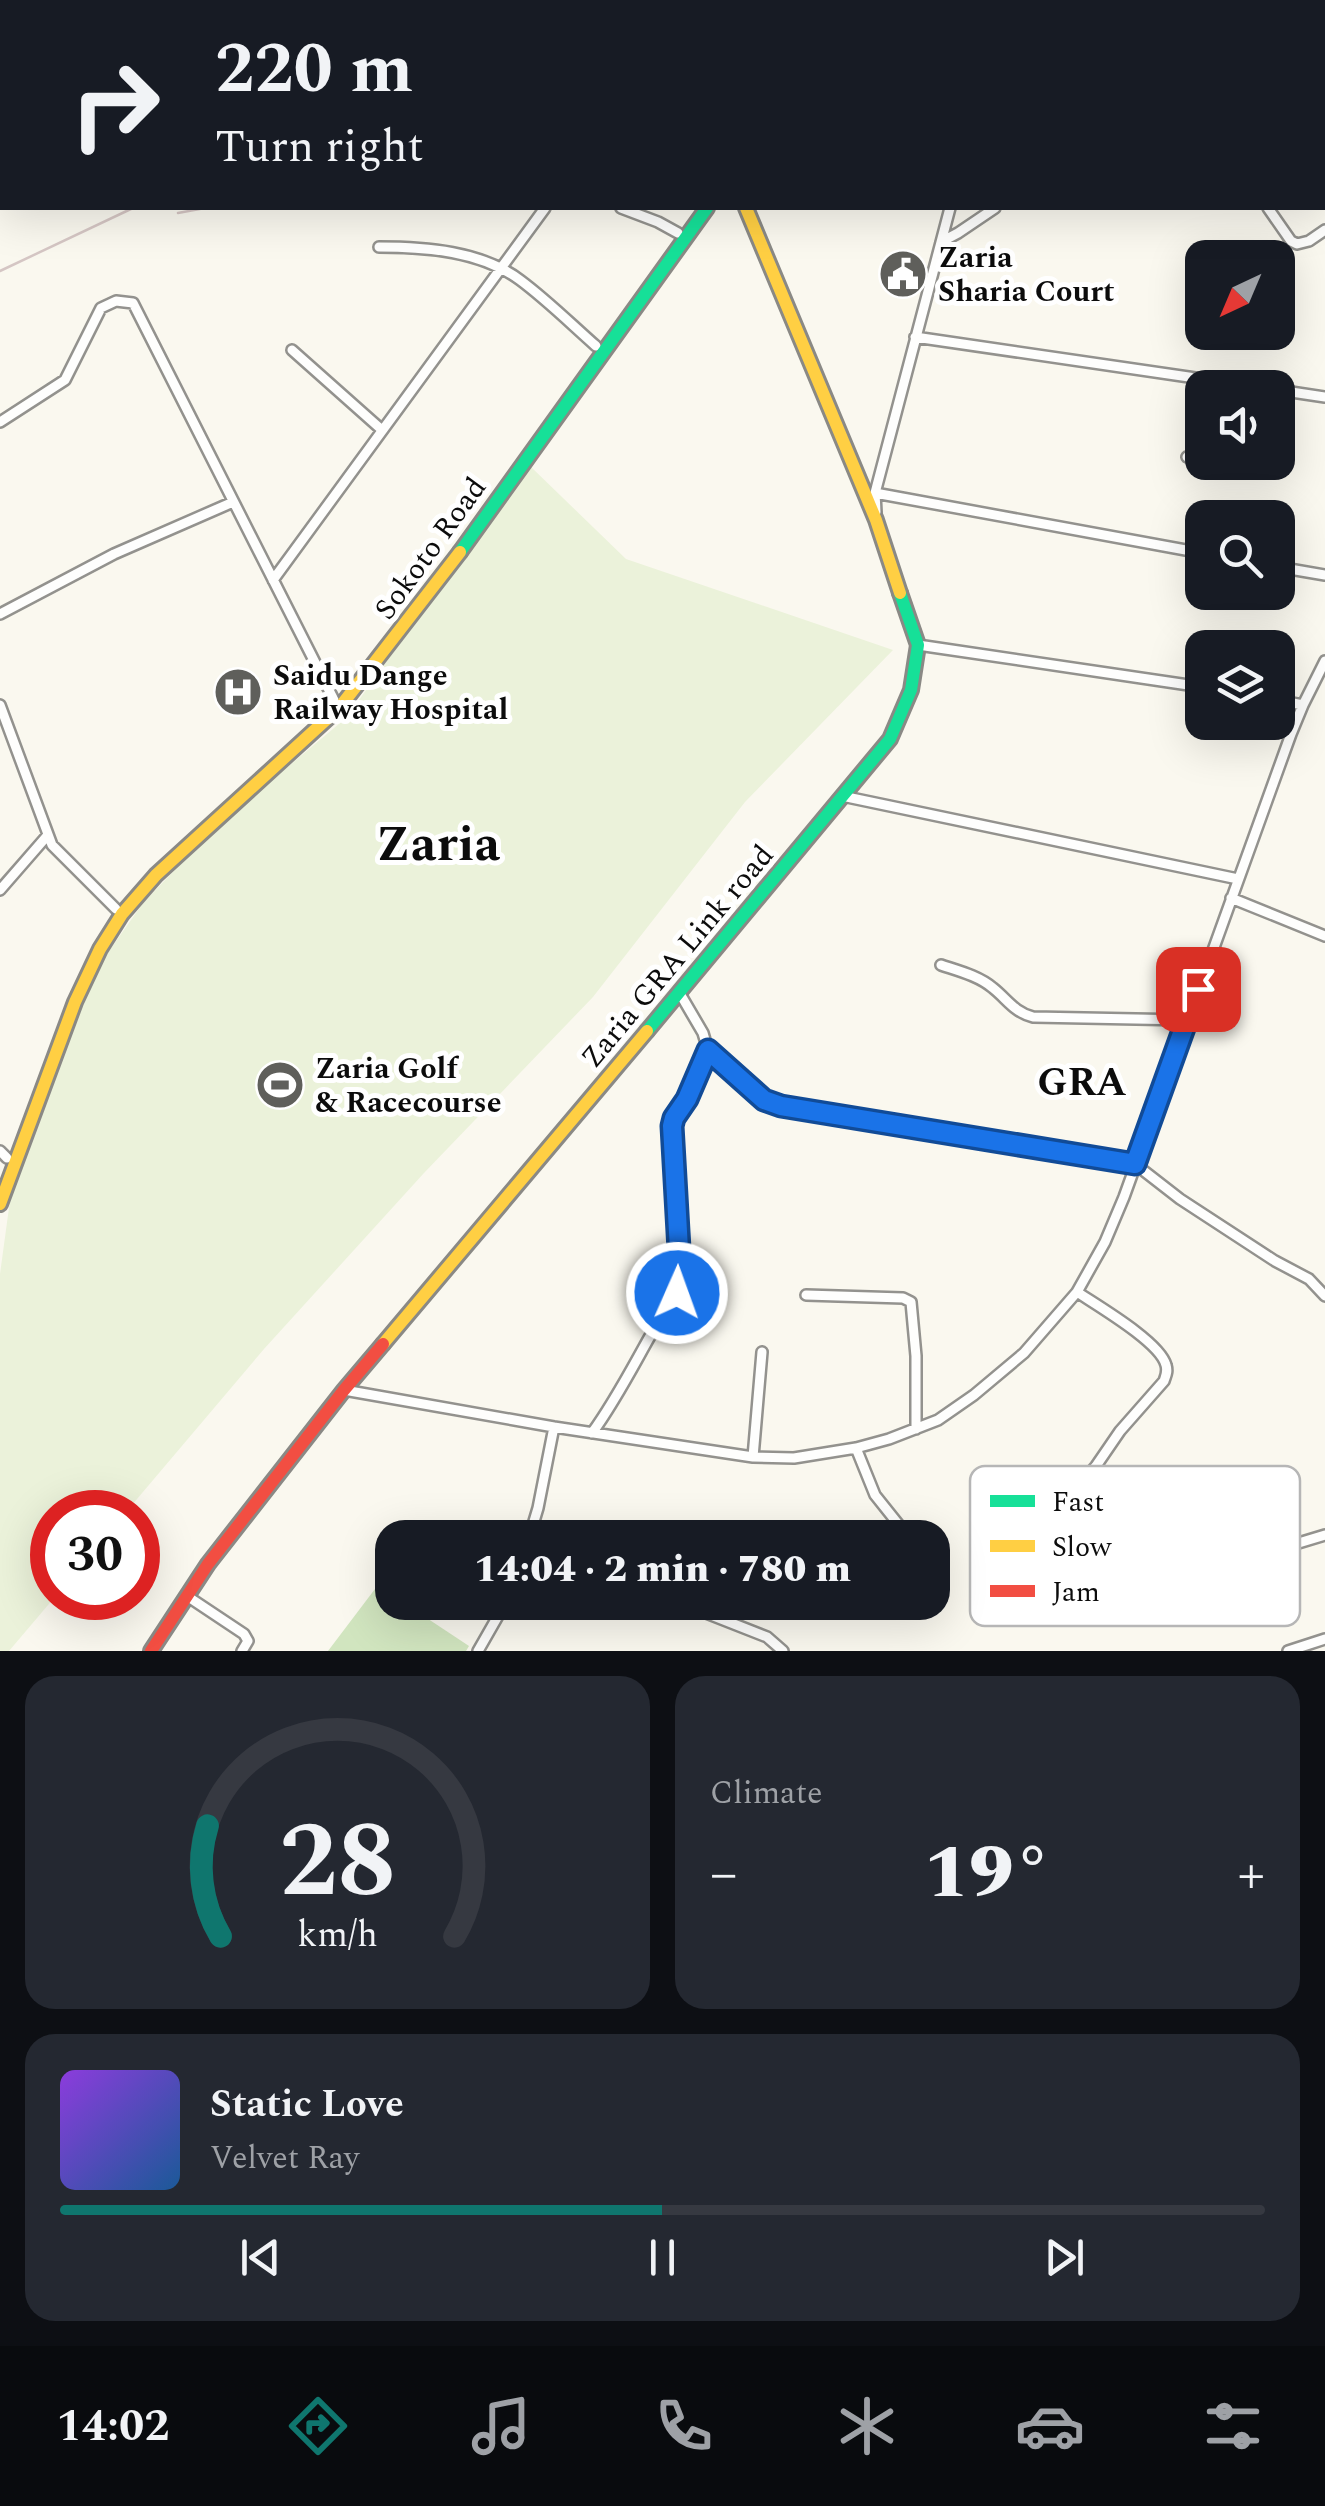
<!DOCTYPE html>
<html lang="en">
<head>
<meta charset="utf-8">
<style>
  :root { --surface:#171b24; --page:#242831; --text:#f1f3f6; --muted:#9ea1a6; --line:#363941; --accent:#0f766e }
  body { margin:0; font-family:Spectral,serif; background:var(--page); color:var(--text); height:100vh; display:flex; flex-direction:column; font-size:38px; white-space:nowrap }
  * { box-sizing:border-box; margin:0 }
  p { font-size:32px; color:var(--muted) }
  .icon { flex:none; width:55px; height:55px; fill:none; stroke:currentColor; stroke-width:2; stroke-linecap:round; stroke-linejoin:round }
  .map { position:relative; height:1651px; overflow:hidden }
  .panel { display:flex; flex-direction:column; gap:25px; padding:25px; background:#0d0f14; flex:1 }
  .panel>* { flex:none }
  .hud { position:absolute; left:0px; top:0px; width:1325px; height:210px; box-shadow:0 10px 40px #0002; background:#171b24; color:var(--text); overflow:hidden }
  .needle { width:65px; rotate:224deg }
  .buttons { position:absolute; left:1185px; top:240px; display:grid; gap:20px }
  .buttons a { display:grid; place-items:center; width:110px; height:110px; border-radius:20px; background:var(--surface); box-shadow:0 10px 40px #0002; font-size:50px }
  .speed { position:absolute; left:30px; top:1490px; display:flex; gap:20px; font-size:50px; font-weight:700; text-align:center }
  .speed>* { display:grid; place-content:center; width:130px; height:130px; border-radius:50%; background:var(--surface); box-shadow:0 10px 40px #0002; line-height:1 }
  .speed .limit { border:15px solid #d22; background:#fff; color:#111 }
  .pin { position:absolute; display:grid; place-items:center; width:85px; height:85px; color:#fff; margin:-42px; border-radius:20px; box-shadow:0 5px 15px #0006 }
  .me { position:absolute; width:110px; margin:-55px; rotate:2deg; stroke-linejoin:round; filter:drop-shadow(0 0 8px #0008) }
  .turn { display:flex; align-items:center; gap:35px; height:210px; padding:0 50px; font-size:45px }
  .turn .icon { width:130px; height:130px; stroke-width:2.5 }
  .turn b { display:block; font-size:70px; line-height:85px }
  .big { font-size:75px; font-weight:800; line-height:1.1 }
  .panel .card { flex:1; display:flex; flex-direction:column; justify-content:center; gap:15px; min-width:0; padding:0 35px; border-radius:30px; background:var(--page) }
  .panel .dial { align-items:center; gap:0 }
  .dial svg { height:260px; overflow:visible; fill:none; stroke:var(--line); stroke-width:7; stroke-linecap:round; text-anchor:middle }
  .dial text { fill:var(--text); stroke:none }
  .song { display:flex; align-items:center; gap:30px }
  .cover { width:120px; height:120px; border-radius:15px; background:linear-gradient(135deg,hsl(270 70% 55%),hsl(210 70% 35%)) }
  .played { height:10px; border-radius:5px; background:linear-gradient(90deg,var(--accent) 50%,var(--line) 50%) }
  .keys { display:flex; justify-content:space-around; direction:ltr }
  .heat { display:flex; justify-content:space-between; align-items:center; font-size:55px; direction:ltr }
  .panel .tiles { flex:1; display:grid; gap:25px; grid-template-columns:1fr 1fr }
  .card:last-child { grid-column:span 2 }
  .trip { position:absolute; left:375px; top:1520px; width:575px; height:100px; border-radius:30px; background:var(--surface); box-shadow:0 10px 40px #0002; font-weight:800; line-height:100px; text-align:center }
  .dock { display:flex; height:160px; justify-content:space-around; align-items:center; background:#090b0e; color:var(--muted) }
  .dock .icon { width:70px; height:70px }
  .dock .active { color:var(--accent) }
  .dock b { font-size:45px; color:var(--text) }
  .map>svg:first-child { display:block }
  .forest { fill:#d1e5bf }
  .pitch { fill:#ebf2da }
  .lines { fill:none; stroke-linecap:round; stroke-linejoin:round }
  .street-casing { stroke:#93928e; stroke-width:14 }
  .fast-casing { stroke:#8a8985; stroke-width:18 }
  .slow-casing { stroke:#8a8985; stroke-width:18 }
  .jam-casing { stroke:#8a8985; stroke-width:18 }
  .street { stroke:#fefefd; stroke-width:9 }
  .fast { stroke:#16e098; stroke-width:12 }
  .slow { stroke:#ffcf43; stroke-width:12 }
  .jam { stroke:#f24e42; stroke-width:12 }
  .rail { stroke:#d5c6c4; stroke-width:2.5 }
  .route-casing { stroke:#114b97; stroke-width:25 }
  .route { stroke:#1a73e8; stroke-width:18 }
  .labels { text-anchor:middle; stroke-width:10; stroke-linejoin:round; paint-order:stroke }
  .poi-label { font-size:30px; font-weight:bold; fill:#0c0c0c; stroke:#fff; text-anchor:start }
  .street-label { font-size:30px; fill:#0c0c0c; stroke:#fff }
  .district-label { font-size:40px; font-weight:bold; fill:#0c0c0c; stroke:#fff }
  .town-label { font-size:50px; font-weight:bold; fill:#0c0c0c; stroke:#fff }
  .key { fill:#fff; stroke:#b6b6b6; stroke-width:2.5 }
  .key-label { font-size:28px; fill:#0c0c0c }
</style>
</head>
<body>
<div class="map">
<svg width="1325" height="1651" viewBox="0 0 1325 1651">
  <rect width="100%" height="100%" fill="#faf8ef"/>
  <path class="forest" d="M378 1585 392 1595V1602L404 1603 469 1646 466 1651H328Z"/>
  <path class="pitch" d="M530 466 626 559 893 650 745 802 593 997 424 1173 264 1349 126 1512H52V1598H54L9 1651H0V1274L11 1193 92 975 143 903 216 827 346 718 445 580Z"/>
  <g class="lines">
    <g class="street-casing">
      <path id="street" d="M655 0 657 2
        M154 2 158 0
        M1008 2V0
        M1284 2 1287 0
        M1322 63 1325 67
        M0 88 2 87
        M621 208 658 222 678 233
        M1268 208 1291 241 1297 244 1309 241 1325 230
        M941 242 958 233 995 208
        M379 247C426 247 481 251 520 280 547 300 571 324 596 346
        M915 337 1264 388
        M292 350 382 430
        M1278 390 1325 397
        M0 422 65 380 101 308 116 301 133 303 334 700
        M1187 457C1195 456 1200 448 1202 440
        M875 493 1202 553
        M876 512 875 493 950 208
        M1278 567 1325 575
        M273 580 545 208
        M0 614 114 554 233 502
        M918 645 1202 687
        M1278 700 1303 705
        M0 705 52 845 116 909
        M842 796 1238 879
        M0 890 47 836
        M1231 898 1325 936
        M941 965C959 971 979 976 993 988 1008 1000 1014 1012 1033 1017L1187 1020
        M679 992 703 1033 708 1050 764 1100 781 1105 1135 1164 1180 1199 1275 1261 1309 1279 1325 1296
        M0 1151 7 1158
        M806 1295 903 1298 911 1302 916 1356V1429
        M344 1390 554 1427 753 1457 794 1458 856 1448 889 1439 938 1420 974 1395 1024 1353 1077 1292 1105 1242 1124 1197 1291 734 1303 705 1325 661
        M592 1433C614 1403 631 1370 649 1338 660 1319 673 1304 680 1283L672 1126 675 1117 687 1099 708 1050
        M856 1448 875 1495 899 1525 906 1538
        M753 1457 762 1352
        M997 1523 1027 1513 1044 1511 1060 1503 1074 1491 1096 1466 1120 1431 1164 1381C1166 1375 1168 1372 1166 1365 1160 1342 1098 1306 1077 1292
        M529 1538 538 1508 554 1427
        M1115 1568 1262 1554 1325 1535
        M187 1596 244 1634 248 1641 242 1651
        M678 1602 767 1637 783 1651
        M478 1651 506 1602
        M1288 1651 1325 1639"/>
    </g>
    <g class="fast-casing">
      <path id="fast" d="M866 2 869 0
        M460 552 707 208
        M647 1031 890 739 911 690 918 645 900 593"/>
    </g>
    <g class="slow-casing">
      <path id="slow" d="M746 208 876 520 900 593
        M0 1204 75 1002 100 949 122 914 156 875 340 707 460 552
        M383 1344 647 1031"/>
    </g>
    <g class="jam-casing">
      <path id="jam" d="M880 2 883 0
        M151 1651 208 1564 344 1390 383 1344"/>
    </g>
    <use href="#street" class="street"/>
    <use href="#fast" class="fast"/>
    <use href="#slow" class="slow"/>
    <use href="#jam" class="jam"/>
    <path class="rail" d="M316 2 318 0
      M339 2 343 0
      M536 2 540 0
      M0 105 2 107
      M0 141H2
      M178 213 205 208
      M0 271 133 208"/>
  </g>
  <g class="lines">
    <g class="route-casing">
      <path id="route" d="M677 1293 680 1283V1267L672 1126 674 1118 687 1099 708 1050 764 1100 781 1106 1135 1164 1198 989"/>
    </g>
    <use href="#route" class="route"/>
  </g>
  <defs>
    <g id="civic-disc" transform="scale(2.5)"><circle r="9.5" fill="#5f5f5b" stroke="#fff"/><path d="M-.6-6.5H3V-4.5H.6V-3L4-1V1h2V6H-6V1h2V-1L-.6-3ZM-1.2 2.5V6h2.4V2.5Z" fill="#fff"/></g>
    <g id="hospital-disc" transform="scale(2.5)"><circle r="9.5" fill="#5f5f5b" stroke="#fff"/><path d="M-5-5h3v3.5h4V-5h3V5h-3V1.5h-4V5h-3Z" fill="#fff"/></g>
    <g id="stadium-disc" transform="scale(2.5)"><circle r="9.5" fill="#5f5f5b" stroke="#fff"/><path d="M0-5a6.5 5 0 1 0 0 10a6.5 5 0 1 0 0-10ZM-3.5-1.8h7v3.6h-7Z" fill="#fff"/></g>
  </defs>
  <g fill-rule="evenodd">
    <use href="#civic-disc" x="903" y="274"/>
    <use href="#hospital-disc" x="238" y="692"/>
    <use href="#stadium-disc" x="280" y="1085"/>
  </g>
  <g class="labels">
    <g class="poi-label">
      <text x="938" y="267">Zaria<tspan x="938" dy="34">Sharia Court</tspan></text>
      <text x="273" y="685">Saidu Dange<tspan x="273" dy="34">Railway Hospital</tspan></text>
      <text x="315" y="1078">Zaria Golf<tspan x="315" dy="34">&amp; Racecourse</tspan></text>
    </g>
    <g class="street-label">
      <text transform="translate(430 548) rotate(-54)" y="10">Sokoto Road</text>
      <text transform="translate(677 956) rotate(-50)" y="10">Zaria GRA Link road</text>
    </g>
    <g class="district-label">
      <text x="1082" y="1095">GRA</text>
    </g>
    <g class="town-label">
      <text x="438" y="860">Zaria</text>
    </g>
  </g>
  <rect x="970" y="1466" width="330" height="160" rx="15" class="key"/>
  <rect x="990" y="1495" width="45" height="12" fill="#16e098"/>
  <rect x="990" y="1540" width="45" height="12" fill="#ffcf43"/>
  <rect x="990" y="1585" width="45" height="12" fill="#f24e42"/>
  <g class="key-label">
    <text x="1052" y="1511">Fast</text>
    <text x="1052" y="1556">Slow</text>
    <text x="1052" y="1601">Jam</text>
  </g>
</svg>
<div class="buttons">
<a><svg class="needle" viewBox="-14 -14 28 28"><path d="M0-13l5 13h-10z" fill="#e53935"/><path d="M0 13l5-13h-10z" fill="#9ea1a6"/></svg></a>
<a><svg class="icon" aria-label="sound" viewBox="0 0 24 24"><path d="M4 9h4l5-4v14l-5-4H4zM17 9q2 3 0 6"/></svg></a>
<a><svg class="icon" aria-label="search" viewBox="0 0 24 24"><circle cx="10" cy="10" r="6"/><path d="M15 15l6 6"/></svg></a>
<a><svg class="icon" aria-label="layers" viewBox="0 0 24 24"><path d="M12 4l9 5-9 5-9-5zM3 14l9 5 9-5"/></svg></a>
</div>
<div class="speed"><div class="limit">30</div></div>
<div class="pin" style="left:1198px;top:989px;background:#d93025"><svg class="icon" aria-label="arrive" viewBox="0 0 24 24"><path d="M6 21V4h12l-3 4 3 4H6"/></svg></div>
<svg class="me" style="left:677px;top:1293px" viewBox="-20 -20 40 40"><circle r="17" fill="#1a73e8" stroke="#fff" stroke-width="3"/><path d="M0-11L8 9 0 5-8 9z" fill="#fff"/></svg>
<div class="trip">14:04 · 2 min · 780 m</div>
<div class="hud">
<div class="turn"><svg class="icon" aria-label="right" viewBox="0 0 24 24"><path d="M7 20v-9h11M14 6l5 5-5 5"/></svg><div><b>220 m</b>Turn right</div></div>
</div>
</div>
<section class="panel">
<div class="tiles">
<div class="card dial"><svg viewBox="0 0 100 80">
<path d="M14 69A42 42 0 1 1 86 69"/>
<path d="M14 69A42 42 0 0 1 10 35" stroke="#0f766e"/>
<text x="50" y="56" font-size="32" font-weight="700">28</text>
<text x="50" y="72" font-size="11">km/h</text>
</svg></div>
<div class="card"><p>Climate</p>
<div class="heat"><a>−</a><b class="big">19°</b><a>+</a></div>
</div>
<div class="card">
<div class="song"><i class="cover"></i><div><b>Static Love</b><p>Velvet Ray</p></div></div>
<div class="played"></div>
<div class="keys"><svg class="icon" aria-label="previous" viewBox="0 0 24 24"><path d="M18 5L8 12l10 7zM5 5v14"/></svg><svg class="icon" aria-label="pause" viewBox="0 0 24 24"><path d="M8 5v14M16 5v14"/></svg><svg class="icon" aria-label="next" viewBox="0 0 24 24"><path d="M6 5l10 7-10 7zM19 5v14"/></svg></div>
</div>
</div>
</section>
<nav class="dock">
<b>14:02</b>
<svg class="icon active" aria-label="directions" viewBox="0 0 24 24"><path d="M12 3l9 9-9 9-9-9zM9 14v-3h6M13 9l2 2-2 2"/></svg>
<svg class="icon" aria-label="music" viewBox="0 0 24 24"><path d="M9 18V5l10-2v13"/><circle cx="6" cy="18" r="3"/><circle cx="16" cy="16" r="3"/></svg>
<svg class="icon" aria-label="phone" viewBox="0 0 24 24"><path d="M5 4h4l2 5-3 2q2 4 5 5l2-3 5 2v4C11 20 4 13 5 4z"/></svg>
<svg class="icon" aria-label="climate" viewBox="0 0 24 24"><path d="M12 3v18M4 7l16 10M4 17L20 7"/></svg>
<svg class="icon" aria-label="car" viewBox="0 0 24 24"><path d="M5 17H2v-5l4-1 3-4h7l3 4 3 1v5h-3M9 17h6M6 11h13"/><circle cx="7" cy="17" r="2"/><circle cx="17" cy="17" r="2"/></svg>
<svg class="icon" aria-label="filters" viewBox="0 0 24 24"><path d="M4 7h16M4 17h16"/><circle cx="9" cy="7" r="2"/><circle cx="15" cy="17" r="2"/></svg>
</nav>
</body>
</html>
